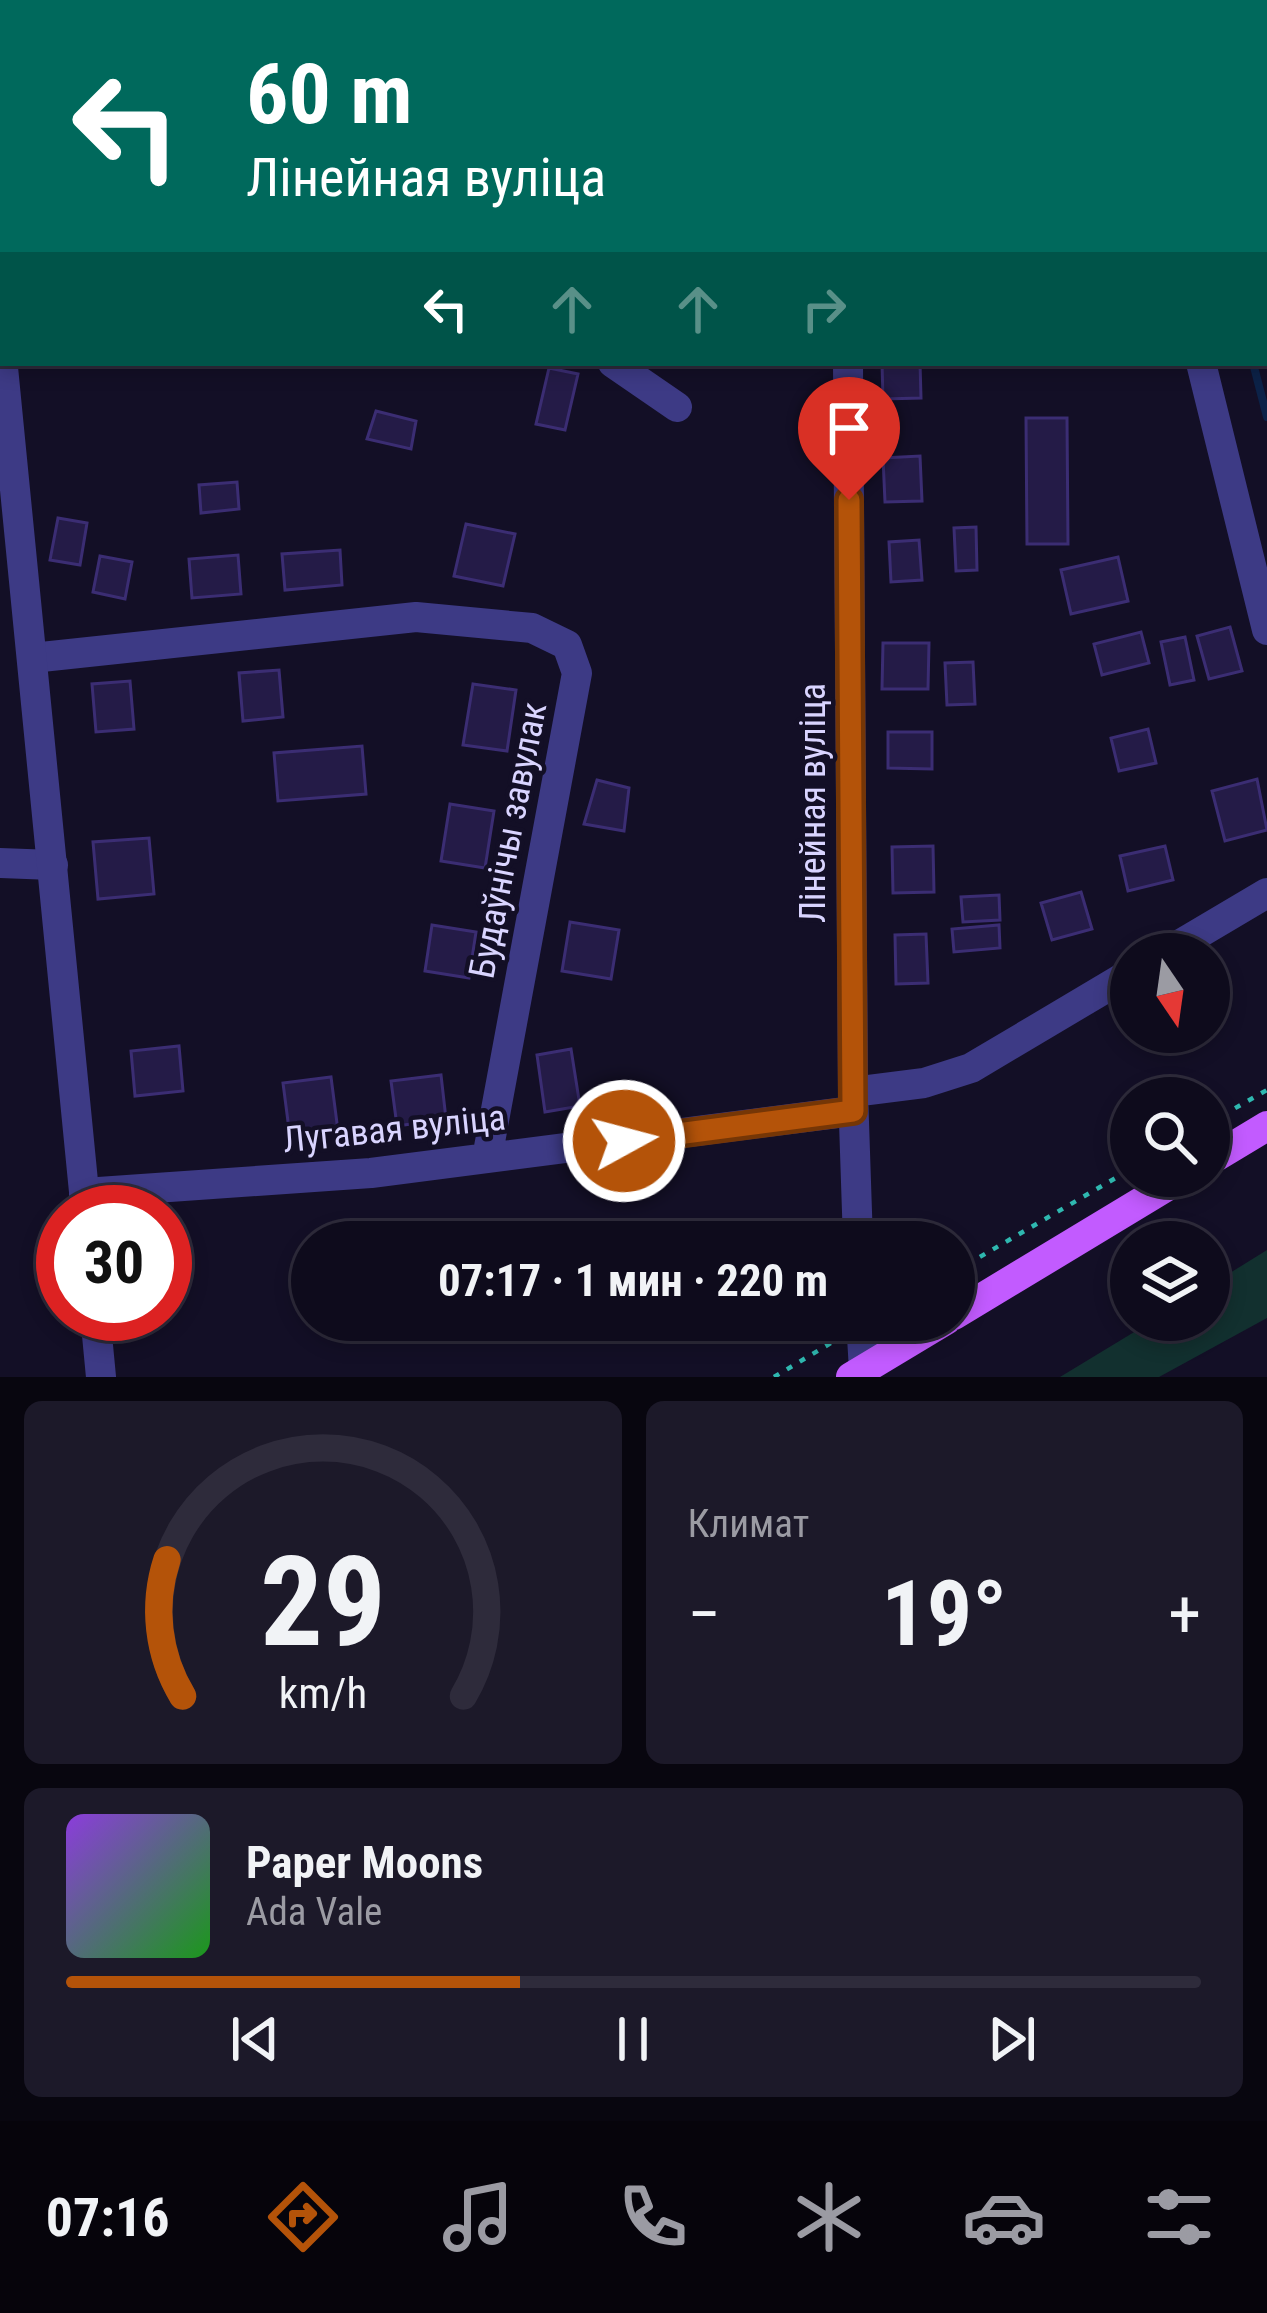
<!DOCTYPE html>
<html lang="ru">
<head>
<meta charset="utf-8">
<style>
  :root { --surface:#0e0b1c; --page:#1c1929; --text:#f1f3f6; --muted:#9b9ba3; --line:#2e2b3b; --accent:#b45309 }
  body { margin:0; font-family:"Roboto Condensed",sans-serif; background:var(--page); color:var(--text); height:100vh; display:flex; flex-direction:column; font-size:45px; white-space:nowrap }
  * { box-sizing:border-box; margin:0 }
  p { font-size:39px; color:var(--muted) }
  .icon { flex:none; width:66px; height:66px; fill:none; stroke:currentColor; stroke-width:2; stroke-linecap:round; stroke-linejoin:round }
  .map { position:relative; height:1377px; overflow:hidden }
  .side { display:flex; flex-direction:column; gap:24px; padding:24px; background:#08060f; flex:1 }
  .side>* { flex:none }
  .hud { position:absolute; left:0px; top:0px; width:1269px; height:366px; box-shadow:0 6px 18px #0003,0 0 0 3px var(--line); background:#00695c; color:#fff; overflow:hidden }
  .needle { width:78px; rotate:167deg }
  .buttons { position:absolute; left:1110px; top:933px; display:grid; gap:24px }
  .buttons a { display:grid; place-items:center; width:120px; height:120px; border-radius:50%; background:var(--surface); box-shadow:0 6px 18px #0003,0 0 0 3px var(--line); font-size:60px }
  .speed { position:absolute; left:36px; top:1185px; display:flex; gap:24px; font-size:60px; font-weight:700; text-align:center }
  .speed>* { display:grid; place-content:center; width:156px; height:156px; border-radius:50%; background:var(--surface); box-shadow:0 6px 18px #0003,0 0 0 3px var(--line); line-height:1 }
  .speed .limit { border:18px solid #d22; background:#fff; color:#111 }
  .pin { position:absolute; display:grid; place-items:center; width:102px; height:102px; color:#fff; margin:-123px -51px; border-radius:50% 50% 50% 0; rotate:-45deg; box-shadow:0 0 12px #0007 }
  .pin .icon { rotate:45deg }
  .me { position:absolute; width:132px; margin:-66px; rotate:83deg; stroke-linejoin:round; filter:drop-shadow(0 0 9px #0008) }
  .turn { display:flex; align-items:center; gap:42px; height:252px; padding:0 48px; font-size:54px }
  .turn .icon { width:156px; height:156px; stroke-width:2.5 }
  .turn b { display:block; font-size:84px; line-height:102px }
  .lanes { display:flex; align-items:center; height:114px; padding:0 48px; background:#0003; justify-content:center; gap:60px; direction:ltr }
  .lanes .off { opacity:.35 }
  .big { font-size:90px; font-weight:700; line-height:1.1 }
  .side .widget { flex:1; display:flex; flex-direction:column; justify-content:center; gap:18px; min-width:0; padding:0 42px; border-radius:18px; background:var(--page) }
  .side .dial { align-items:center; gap:0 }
  .dial svg { height:312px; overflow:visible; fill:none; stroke:var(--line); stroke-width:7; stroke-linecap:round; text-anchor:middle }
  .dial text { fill:var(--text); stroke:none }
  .song { display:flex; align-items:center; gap:36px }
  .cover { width:144px; height:144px; border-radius:18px; background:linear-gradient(135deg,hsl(270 70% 55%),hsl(120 70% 35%)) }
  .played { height:12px; border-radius:6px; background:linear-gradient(90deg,var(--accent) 40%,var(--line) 40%) }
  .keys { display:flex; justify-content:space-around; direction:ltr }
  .heat { display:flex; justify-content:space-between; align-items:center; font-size:66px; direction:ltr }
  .side .tiles { flex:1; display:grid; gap:24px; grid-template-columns:1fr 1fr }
  .widget:last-child { grid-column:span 2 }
  .trip { position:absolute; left:291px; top:1221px; width:684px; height:120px; border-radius:60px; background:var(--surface); box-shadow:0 6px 18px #0003,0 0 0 3px var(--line); font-weight:700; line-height:120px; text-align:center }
  .tab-bar { display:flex; height:192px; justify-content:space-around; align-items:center; background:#06040b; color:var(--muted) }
  .tab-bar .icon { width:84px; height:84px }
  .tab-bar .on { color:var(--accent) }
  .tab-bar b { font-size:54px; color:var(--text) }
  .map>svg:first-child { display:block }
  .green { fill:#12302f }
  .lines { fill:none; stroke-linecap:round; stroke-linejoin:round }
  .stream { stroke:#0c2248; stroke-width:8 }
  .building { fill:#241b47; stroke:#3b2d73; stroke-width:3 }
  .path { stroke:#2fb8b0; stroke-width:4.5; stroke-dasharray:6 9; stroke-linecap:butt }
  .minor { stroke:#3d3a85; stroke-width:30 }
  .tertiary { stroke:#3d3a85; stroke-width:30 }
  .primary { stroke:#c25bff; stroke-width:30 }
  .route-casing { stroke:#753606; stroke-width:30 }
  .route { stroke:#b45309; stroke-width:21 }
  .labels { text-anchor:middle; stroke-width:9; stroke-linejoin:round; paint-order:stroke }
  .street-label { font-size:36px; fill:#d9d4ff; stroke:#130f26 }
</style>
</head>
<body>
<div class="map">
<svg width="1267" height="1377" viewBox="0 0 1267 1377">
  <rect width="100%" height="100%" fill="#130f26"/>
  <path class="green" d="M1267 1250V1318L1159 1377H1060L1154 1320H1209V1286Z"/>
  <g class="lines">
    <path class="stream" d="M1160 0 1161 3
      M1253 363 1267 417"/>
  </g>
  <path class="building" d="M882 363H920L921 398 883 399Z
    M549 368 578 374 565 430 536 424Z
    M376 411 416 421 411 449 367 439Z
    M1026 418H1067L1068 544H1027Z
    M920 456 922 501 885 502 883 458Z
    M237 482 239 509 201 513 199 485Z
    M58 518 87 523 80 565 50 560Z
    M466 524 515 534 503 586 454 576Z
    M976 527 977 570 956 571 954 528Z
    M919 540 922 580 891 582 889 542Z
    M340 550 342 585 285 590 282 554Z
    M238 555 241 594 192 598 189 559Z
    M100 556 132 562 125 599 93 592Z
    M1118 557 1128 601 1071 614 1061 570Z
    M1230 627 1242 671 1209 679 1197 636Z
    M1141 632 1149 663 1102 675 1094 644Z
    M1185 637 1194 680 1170 685 1161 642Z
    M883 643H929L928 689H882Z
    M973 662 975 704 947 705 945 663Z
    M279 670 283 717 243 721 239 673Z
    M130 681 134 729 96 732 92 684Z
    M473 684 516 690 507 751 463 745Z
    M1148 729 1156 763 1119 771 1111 738Z
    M888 732H932V769L888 768Z
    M362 746 366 794 278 801 274 753Z
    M1257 779 1267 830 1225 841 1212 791Z
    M597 780 629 788 624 831 584 824Z
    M450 804 494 811 485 868 441 861Z
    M149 838 154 894 98 899 93 842Z
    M933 846 934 892 893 893 892 847Z
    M1165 846 1173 880 1128 891 1120 856Z
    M1081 892 1092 929 1052 940 1041 903Z
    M999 895 1000 920 963 922 961 897Z
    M570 922 619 930 611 979 562 971Z
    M432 925 476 932 469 978 425 971Z
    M999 925 1000 948 954 952 952 929Z
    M926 934 928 983 896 984 895 935Z
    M179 1046 183 1091 135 1096 131 1051Z
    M571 1049 580 1106 545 1112 537 1055Z
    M441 1075 446 1119 397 1126 391 1081Z
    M331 1077 338 1131 290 1137 283 1083Z"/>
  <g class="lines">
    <path class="path" d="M1209 1123 1267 1090
      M954 1272 1131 1169
      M774 1377 836 1340"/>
    <path class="minor" d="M25 0 31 3
      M845 0V3
      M1110 0 1111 3
      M1239 0V3
      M1266 116 1267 120
      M613 363 677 407
      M848 363 853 1092 858 1242
      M1201 363 1267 630
      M32 658 416 617 532 628 567 645 577 673 487 1158
      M0 863 53 865
      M1164 954 1267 893
      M853 1092 924 1083 971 1068 1131 973
      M84 1193 371 1173 853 1111
      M861 1320 864 1370"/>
    <path class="tertiary" d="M0 337 86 1212
      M95 1314 101 1377"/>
    <path class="primary" d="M1209 1161 1267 1126
      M954 1315 1184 1176
      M851 1377 946 1320"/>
  </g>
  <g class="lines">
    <g class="route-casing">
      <path id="route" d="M624 1141 853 1111 849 500"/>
    </g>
    <use href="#route" class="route"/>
  </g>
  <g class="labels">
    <g class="street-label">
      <text transform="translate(812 803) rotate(-90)" y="13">Лінейная вуліца</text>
      <text transform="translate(507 840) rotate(-79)" y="13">Будаўнічы завулак</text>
      <text transform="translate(394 1128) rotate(-6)" y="13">Лугавая вуліца</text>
    </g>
  </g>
</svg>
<div class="buttons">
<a><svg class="needle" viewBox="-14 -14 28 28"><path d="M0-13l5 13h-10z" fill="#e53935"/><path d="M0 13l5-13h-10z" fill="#9b9ba3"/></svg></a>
<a><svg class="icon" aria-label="search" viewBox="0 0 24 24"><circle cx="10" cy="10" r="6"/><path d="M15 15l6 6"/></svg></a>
<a><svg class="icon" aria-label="layers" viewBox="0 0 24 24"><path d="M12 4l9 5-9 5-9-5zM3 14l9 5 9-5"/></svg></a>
</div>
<div class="speed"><div class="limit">30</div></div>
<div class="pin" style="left:849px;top:500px;background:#d93025"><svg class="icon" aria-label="arrive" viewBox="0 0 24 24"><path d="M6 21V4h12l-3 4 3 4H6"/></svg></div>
<svg class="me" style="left:624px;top:1141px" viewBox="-20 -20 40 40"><circle r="17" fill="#b45309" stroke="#fff" stroke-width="3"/><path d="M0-11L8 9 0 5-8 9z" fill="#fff"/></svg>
<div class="trip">07:17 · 1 мин · 220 m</div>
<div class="hud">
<div class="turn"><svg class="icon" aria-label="left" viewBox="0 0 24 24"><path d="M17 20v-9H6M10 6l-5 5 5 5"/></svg><div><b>60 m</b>Лінейная вуліца</div></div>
<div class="lanes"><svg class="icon" aria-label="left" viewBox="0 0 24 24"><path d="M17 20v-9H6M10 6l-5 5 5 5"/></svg><svg class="icon off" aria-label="ahead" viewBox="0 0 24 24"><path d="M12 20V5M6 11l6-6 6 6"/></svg><svg class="icon off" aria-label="ahead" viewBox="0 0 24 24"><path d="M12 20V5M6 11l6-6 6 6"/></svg><svg class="icon off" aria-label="right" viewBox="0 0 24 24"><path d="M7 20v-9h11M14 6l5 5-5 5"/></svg></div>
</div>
</div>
<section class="side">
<div class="tiles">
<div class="widget dial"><svg viewBox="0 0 100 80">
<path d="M14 69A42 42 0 1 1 86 69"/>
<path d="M14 69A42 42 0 0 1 10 34" stroke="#b45309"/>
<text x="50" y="56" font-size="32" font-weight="700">29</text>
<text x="50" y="72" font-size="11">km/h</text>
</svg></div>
<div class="widget"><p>Климат</p>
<div class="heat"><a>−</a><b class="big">19°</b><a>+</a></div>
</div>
<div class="widget">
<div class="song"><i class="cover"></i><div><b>Paper Moons</b><p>Ada Vale</p></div></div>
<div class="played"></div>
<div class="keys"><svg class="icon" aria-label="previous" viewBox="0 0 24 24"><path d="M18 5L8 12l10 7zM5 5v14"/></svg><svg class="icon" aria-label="pause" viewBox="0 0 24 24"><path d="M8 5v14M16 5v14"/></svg><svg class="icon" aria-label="next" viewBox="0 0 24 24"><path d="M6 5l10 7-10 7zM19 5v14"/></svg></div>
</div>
</div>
</section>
<nav class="tab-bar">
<b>07:16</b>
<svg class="icon on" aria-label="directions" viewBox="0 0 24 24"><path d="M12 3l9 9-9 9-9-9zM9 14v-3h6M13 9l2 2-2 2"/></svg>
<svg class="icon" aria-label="music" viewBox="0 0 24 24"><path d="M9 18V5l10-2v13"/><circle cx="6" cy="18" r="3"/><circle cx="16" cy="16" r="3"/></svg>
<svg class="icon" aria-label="phone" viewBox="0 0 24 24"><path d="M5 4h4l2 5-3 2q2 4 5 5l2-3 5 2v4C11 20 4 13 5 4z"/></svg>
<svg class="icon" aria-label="climate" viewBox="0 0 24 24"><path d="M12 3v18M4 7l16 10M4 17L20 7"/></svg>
<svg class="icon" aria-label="car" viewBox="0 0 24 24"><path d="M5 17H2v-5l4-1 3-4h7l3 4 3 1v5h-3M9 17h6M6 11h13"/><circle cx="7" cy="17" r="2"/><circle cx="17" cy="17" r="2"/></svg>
<svg class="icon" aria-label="filters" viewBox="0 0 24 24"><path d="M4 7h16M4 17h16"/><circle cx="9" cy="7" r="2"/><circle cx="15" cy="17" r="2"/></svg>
</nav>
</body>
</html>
